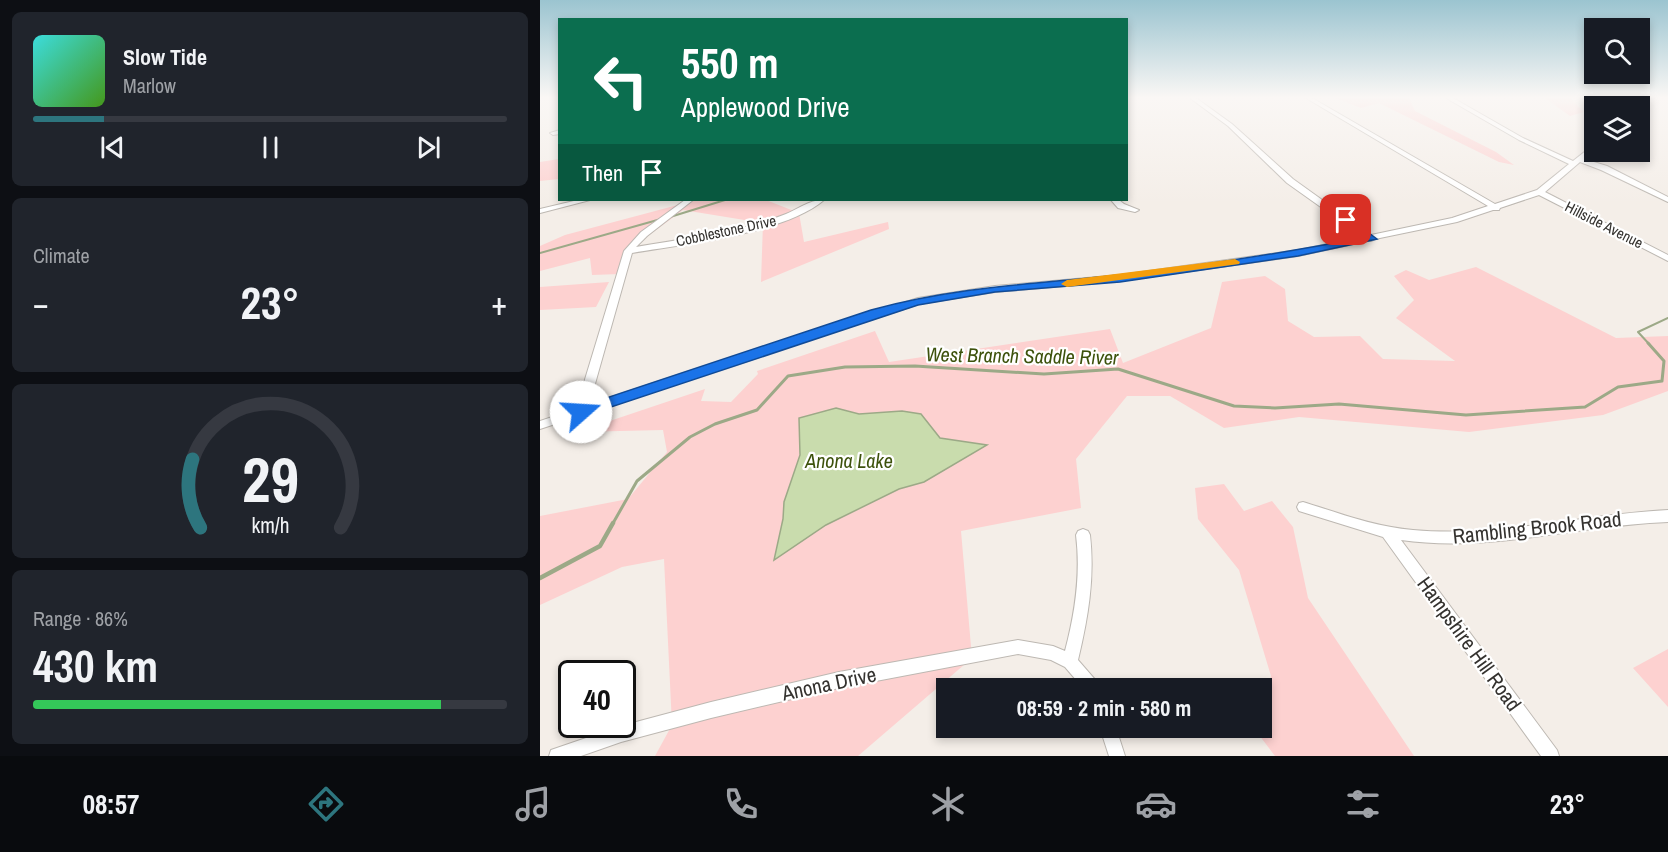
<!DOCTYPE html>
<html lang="en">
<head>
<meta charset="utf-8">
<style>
  :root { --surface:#171b24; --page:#20242c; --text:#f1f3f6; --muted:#9ea1a6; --line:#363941; --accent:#2d757e }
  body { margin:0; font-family:"Archivo Narrow",sans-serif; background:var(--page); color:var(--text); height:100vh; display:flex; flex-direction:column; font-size:22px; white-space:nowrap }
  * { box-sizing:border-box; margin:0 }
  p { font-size:20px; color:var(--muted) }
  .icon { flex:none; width:33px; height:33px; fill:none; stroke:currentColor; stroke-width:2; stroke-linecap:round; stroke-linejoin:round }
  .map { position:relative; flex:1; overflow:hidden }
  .sheet { display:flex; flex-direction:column; gap:12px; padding:12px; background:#0d0f14; width:540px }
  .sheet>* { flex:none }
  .hud { position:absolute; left:18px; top:18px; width:570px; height:183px; border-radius:0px; box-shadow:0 3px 9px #0003; background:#0b6e4f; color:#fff; overflow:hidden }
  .buttons { position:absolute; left:1044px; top:18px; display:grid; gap:12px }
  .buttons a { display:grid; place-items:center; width:66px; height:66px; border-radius:0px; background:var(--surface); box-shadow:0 3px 9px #0003; font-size:30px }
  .speed { position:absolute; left:18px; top:660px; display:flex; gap:12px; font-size:30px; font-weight:700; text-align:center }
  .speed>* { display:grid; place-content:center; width:78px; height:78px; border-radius:50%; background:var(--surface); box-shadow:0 3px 9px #0003; line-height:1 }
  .speed .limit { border:3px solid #111; border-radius:9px; background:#fff; color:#111 }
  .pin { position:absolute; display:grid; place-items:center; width:51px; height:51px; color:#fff; margin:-26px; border-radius:12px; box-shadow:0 3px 9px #0006 }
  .me { position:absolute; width:66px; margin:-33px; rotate:71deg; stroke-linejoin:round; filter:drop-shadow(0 0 4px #0008) }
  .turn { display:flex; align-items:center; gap:21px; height:126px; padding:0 24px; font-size:27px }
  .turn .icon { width:78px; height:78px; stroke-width:2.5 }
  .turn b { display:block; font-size:42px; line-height:51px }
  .then { display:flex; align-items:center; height:57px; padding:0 24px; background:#0003; gap:12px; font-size:22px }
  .big { font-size:45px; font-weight:800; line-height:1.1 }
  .sheet .widget { flex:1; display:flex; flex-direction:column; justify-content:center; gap:9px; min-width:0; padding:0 21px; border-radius:9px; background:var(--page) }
  .sheet .dial { align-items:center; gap:0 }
  .dial svg { height:156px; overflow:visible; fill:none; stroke:var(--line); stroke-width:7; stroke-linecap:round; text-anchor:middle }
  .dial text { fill:var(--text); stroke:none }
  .song { display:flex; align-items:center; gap:18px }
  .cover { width:72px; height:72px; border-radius:9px; background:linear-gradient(135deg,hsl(180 70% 55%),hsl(100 70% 35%)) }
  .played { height:6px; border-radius:3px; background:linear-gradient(90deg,var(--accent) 15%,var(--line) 15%) }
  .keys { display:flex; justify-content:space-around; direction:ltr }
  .heat { display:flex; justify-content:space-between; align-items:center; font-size:33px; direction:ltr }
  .charge { height:9px; border-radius:4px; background:linear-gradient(90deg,#34c759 86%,var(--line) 0) }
  .trip { position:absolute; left:396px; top:678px; width:336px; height:60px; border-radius:0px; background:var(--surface); box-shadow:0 3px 9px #0003; font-weight:800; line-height:60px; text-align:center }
  .menu { display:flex; height:96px; justify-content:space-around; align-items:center; background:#090b0e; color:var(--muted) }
  .menu .icon { width:42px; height:42px }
  .menu .selected { color:var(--accent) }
  .menu b { font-size:27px; color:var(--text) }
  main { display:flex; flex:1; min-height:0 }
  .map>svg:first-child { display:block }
  .green { fill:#fdd1d0 }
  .water { fill:#c9dcad; stroke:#9ca987; stroke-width:1.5 }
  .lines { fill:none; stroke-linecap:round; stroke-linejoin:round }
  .stream-far2 { stroke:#9ca987; stroke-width:2 }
  .stream-far1 { stroke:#9ca987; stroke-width:3 }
  .stream { stroke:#9ca987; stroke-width:4.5 }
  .minor-casing { stroke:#bdb8b2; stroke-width:2 }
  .minor { fill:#fff; fill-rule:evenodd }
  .route { fill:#1a73e8; stroke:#114b97; stroke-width:1.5 }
  .slow { fill:#f59e0b }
  .labels { text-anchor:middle; stroke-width:4.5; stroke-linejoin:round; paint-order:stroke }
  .far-street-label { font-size:15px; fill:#34322f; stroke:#fff }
  .water-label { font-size:20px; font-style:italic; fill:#3d520c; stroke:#fff }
  .near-street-label { font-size:21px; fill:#34322f; stroke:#fff }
</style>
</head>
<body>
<main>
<section class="sheet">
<div class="widget">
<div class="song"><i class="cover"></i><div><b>Slow Tide</b><p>Marlow</p></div></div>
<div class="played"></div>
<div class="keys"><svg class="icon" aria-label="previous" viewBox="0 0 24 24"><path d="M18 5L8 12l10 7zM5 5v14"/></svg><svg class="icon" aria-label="pause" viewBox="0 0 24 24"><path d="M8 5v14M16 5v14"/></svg><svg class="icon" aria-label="next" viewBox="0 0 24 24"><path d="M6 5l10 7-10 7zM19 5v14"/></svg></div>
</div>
<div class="widget"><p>Climate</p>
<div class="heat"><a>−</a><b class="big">23°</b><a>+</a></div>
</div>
<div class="widget dial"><svg viewBox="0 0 100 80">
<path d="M14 69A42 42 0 1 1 86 69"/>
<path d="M14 69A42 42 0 0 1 10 34" stroke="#2d757e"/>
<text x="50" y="56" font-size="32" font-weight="700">29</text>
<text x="50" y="72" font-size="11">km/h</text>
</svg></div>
<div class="widget"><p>Range · 86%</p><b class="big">430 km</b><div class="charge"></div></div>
</section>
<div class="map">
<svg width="1128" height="756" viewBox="0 0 1128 756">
  <rect width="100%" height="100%" fill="#f4eee8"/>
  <path class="green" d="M795 98H869L875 111 956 152 974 165 959 162 839 103 821 108Z
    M1005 98H1030L1044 112 1030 116Z
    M19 159V179L0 181V162Z
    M150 200H226L259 213 264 242 348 222 349 229 221 282 223 223 143 210 85 253 80 274 52 275 50 258 0 271V246L25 235 149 202Z
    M936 267 1076 338 1128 336V391L1063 415 929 432 759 417 684 428 630 396H587L536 459 541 508 421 531 432 658 318 756H115L132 725 124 559 82 567 0 605V516L88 499 127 452 123 430 37 432 165 389 161 401 191 402 218 374 217 371 335 331 349 362 570 329 583 363 671 328 682 282 725 276 745 289 748 321 774 337 820 336 843 359 915 361 856 318 874 300 854 276 866 270 889 280Z
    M69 282 56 307 0 310V287Z
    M684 484 704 511 732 501 753 527 768 598 874 756H735L716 731 717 728H722V710L731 676 699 570 658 519 655 488Z
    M1128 649V707L1093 668Z"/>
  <path class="water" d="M296 408 319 414 362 411 381 414 400 438 447 445 384 482 359 489 286 525 234 560 243 519 244 502 260 455 259 418Z"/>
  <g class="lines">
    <path class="stream-far2" d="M130 217 185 200
      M0 253 121 219
      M1110 345 1098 332 1128 318"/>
    <path class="stream-far1" d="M72 525 97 481 150 437 175 424 217 410 248 376 305 367 375 366 504 374 578 369 694 406 735 408 799 404 926 415 1045 407 1078 387 1122 381 1124 361 1108 343"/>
    <path class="stream" d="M0 578 60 546 73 523"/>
    <g class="minor-casing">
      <path id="minor" d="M650 98H656L692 124 753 179 831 235 912 218 948 206 766 98H772L955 204 997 190 1029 164 979 140 906 98H913L983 138 1033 161 1052 146 1054 145V150L1044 159 1067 166 1128 197V202L1061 170 1040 162 1005 192 1128 255V261L999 195 960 208 959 210H953L917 222 835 239 831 241H828L758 256 580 281 455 292 379 304 0 429V421L36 409 84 251 101 232 145 200H153L107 236 96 247C146 238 198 233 246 214 258 209 271 199 284 200 244 234 144 244 92 253L49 405 378 298 455 286 580 275 758 250 823 237 747 183 688 126Z
        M1104 98H1110L1103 113 1100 115V108Z
        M20 130V134L13 135 10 133Z
        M38 200H50L0 213V209Z
        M571 200H579L584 204 599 210 595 212 578 208Z
        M763 502C799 513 835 527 873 530 959 538 1043 514 1128 510V522C1039 525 950 553 861 540L1017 750 1019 756H1001L843 537 759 511 757 507 759 503Z
        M543 529 548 531 550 535C555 578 548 618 538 660L558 683 561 688H543L525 667 511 660 478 654 299 688 171 718 81 742 41 756H9L11 750 81 726 171 702 299 672 478 640 513 646 525 651C535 613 541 575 536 535L538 531Z
        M560 728H576L585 756H569Z"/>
    </g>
    <use href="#minor" class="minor"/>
  </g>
  <linearGradient id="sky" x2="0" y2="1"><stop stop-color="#9bc4d0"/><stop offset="0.48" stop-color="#faf7f5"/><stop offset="1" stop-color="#faf7f5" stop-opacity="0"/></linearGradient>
  <rect width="1128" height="203" fill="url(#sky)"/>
  <path class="route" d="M802 218H809L837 239 758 256 580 282 455 292 378 305 41 417 34 412 36 408 331 310C415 287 493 284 579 275 660 266 742 253 822 238L802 222Z"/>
  <path class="slow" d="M695 259 700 262 699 264 527 287 521 284 527 280Z"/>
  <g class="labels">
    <g class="far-street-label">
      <text transform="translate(1064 225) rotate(27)" y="5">Hillside Avenue</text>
      <text transform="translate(186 231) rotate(-12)" y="5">Cobblestone Drive</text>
    </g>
    <g class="water-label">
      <text transform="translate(482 356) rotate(1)" y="7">West Branch Saddle River</text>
      <text x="309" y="468">Anona Lake</text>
    </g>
    <g class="near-street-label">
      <text transform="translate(997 528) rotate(-6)" y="7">Rambling Brook Road</text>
      <text transform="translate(929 644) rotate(54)" y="7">Hampshire Hill Road</text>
      <text transform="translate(289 684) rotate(-12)" y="7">Anona Drive</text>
    </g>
  </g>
</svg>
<div class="buttons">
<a><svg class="icon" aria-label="search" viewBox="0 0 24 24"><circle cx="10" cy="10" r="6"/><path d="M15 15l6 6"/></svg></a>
<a><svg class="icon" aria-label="layers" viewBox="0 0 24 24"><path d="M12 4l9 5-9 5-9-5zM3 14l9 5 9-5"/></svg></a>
</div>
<div class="speed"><div class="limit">40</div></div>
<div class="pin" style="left:806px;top:220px;background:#d93025"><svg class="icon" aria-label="arrive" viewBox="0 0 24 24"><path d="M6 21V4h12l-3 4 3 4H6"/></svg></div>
<svg class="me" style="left:41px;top:412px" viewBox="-20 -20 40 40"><circle r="19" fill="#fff"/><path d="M0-13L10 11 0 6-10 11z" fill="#1a73e8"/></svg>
<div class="trip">08:59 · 2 min · 580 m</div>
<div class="hud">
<div class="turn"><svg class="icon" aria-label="left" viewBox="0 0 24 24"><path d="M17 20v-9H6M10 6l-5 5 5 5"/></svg><div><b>550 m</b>Applewood Drive</div></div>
<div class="then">Then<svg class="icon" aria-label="arrive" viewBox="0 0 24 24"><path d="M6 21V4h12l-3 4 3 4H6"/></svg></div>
</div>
</div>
</main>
<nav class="menu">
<b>08:57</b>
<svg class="icon selected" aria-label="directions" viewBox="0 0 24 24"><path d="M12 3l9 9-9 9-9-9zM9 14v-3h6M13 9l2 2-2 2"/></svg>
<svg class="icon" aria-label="music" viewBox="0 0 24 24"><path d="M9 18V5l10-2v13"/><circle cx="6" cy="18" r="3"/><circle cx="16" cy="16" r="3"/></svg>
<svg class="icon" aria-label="phone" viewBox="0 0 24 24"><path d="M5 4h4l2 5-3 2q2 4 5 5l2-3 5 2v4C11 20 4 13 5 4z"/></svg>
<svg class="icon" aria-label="climate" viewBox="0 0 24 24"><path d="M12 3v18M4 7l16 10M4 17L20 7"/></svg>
<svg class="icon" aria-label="car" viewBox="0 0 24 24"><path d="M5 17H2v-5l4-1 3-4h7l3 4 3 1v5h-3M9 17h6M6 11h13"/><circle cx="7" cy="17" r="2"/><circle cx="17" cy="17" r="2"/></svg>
<svg class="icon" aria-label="filters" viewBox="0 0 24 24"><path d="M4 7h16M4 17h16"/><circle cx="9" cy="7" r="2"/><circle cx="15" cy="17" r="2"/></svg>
<b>23°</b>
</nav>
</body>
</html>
